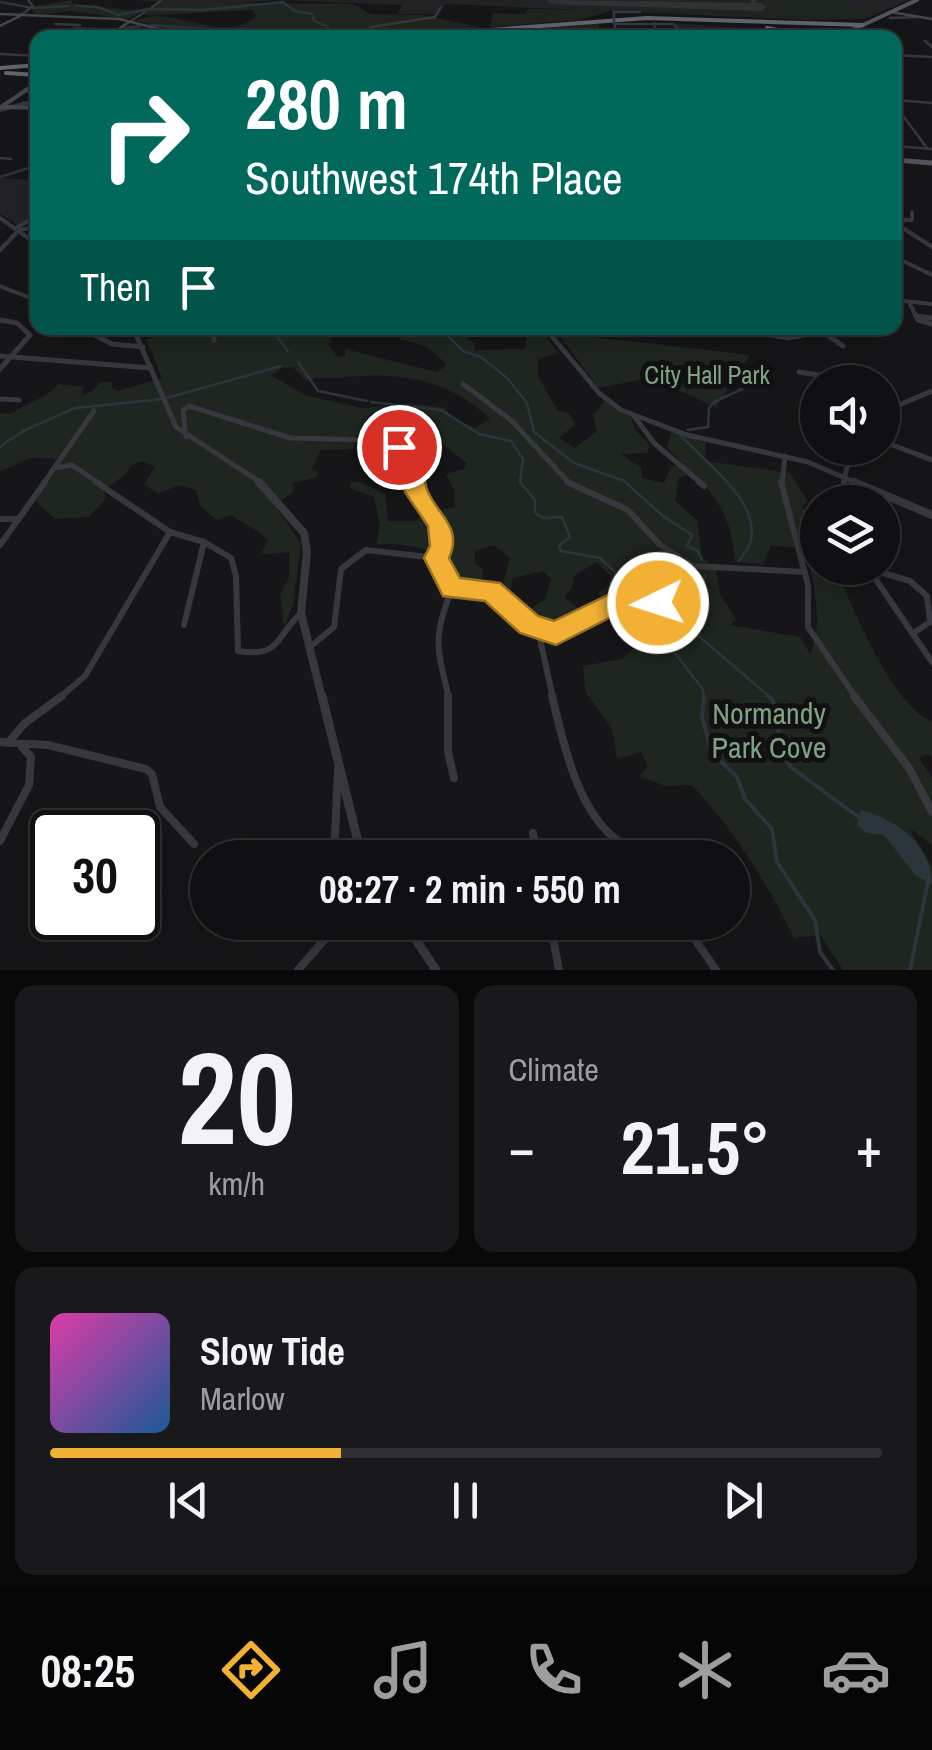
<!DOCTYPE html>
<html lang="en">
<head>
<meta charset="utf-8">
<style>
  :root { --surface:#101012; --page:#19191b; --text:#f1f3f6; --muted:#9c9d9f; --line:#303032; --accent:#f2b134 }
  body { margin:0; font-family:"Archivo Narrow",sans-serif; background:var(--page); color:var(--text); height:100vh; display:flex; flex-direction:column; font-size:38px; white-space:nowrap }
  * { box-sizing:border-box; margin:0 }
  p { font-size:32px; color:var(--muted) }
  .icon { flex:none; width:55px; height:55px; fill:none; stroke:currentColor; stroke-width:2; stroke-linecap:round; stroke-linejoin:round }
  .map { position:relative; height:970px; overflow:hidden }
  .side { display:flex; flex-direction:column; gap:15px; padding:15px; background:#09090a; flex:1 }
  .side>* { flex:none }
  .guide { position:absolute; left:30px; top:30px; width:872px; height:305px; border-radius:20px; box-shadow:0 5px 25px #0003,0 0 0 2px var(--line); background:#00695c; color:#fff; overflow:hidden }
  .tools { position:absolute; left:800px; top:365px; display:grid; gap:20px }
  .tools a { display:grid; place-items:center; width:100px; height:100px; border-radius:50%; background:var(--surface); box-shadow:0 5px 25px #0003,0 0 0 2px var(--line); font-size:50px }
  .speed { position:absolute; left:30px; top:810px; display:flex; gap:20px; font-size:50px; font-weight:700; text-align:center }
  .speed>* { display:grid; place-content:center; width:130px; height:130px; border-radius:50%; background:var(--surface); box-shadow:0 5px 25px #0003,0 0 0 2px var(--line); line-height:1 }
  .speed .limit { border:5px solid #111; border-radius:15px; background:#fff; color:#111 }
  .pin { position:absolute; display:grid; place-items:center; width:85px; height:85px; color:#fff; margin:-42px; border:5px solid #fff; border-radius:50%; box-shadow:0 2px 10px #0007 }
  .me { position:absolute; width:110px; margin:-55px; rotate:266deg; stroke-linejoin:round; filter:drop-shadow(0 0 8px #0008) }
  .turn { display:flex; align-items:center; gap:35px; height:210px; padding:0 50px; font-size:45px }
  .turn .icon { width:130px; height:130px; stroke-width:2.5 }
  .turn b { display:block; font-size:70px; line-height:85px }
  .then { display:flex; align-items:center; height:95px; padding:0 50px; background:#0003; gap:20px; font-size:38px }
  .big { font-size:75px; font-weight:700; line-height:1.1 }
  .side .card { flex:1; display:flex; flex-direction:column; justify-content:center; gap:15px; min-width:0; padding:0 35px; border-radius:20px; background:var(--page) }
  .side .dial { align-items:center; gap:0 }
  .dial b { font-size:130px; line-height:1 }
  .song { display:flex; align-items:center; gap:30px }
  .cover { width:120px; height:120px; border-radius:15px; background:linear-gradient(135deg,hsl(320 70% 55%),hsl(210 70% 35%)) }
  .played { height:10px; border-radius:5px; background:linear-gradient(90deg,var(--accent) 35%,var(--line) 35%) }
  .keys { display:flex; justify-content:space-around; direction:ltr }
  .heat { display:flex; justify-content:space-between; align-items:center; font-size:55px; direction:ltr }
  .side .tiles { flex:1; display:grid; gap:15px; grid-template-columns:1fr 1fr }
  .card:last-child { grid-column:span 2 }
  .trip { position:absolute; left:190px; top:840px; width:560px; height:100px; border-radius:50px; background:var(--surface); box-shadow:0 5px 25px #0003,0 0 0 2px var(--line); font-weight:700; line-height:100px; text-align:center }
  .tab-bar { display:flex; height:160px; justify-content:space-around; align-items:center; background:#060607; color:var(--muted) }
  .tab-bar .icon { width:70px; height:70px }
  .tab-bar .active { color:var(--accent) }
  .tab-bar b { font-size:45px; color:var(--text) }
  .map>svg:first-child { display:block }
  .built { fill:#222225 }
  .green { fill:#1e261f; fill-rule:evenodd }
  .water { fill:#2c353c }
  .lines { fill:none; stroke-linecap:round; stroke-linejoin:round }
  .stream-far1 { stroke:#2c353c; stroke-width:2.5 }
  .stream { stroke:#2c353c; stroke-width:4 }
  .taxiway { fill:#303135; fill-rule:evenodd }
  .runway { fill:#303135; fill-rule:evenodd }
  .minor-far4 { stroke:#37383d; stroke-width:2.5 }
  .minor-far3 { stroke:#37383d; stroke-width:4 }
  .minor-far2 { stroke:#37383d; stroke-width:5 }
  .minor-far1 { stroke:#37383d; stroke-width:6 }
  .minor { stroke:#37383d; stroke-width:8 }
  .tertiary-far4 { stroke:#37383d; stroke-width:2.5 }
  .tertiary-far3 { stroke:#37383d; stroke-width:4 }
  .tertiary-far2 { stroke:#37383d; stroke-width:5 }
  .tertiary-far1 { stroke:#37383d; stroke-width:8 }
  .tertiary { stroke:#37383d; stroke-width:9 }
  .secondary-far1 { stroke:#45474d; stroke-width:2.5 }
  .secondary { stroke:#45474d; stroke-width:4 }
  .primary-far1 { stroke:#53555c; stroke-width:4 }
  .primary { stroke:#53555c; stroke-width:5 }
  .motorway { stroke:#63666e; stroke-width:4 }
  .minor-bridge { stroke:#37383d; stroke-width:2.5 }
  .route { fill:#f2b134; stroke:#9d7322; stroke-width:2.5 }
  .labels { text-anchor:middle; stroke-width:10; stroke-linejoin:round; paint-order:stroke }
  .park-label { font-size:25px; fill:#7fa381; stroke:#111113 }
  .near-park-label { font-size:30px; fill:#7fa381; stroke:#111113 }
</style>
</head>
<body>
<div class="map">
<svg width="932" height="970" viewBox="0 0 932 970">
  <rect width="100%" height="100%" fill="#161618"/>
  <path class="built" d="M132 0H909L865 19 807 20 446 4 435 14H397L402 5 273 0 222 5Z
    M673 23 753 29 803 37H677Z
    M0 178 37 180V214L19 226 0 214Z"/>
  <path class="green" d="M72 0V4C103 3 133 19 163 2L353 4 371 14 424 15 483 28C370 37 246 53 136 21 171 2 223 47 256 16L253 10 156 15H145L144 11 127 19 70 11 38 15 32 10 36 6Z
    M362 0 780 10 778 6 764 5 762 0H848L853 3 846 4 859 12 861 9 869 13 855 18Z
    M528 9 610 11 579 20 490 27 493 13 525 14Z
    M598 24 599 28 612 29V35L596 36 591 31 582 35 593 37H438Z
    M203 328H348L336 330 328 345 338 357 345 356V349L437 372 447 365C431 348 423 343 400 340L402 330 377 328H464L458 331 475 344 474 350 525 349 527 332 544 334 559 353 538 359V376L558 411 569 413 575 424 559 438 575 448 597 431 593 415 605 401 631 417 635 430 650 445 647 453 621 454 641 468 642 478 664 483 671 467 683 464 667 448 671 432 706 443 704 461 790 473 808 502 802 506 817 531 818 568H835C855 610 890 703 932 722V757L927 754 919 758 932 778V845L908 827 932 866V970H843L820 935 794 938C766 881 735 832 692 785L665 786 639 776 648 766 641 752 617 759 612 729 585 691 583 666 622 659 655 630 649 626 641 631 630 630 614 596 603 601 598 592 606 588 611 576 596 562 574 576 572 588 564 597 584 613C562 625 546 634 525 613L546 598 551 579 543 571 513 578 510 591 514 604 496 588 504 581 510 558 494 545 475 551V563L484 570 481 580H459C446 548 410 543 376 544L380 525 374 497 350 488V483L358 481 385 494 388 521H416L422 514 455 507 454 490 446 474 464 469 467 463 432 436 419 435 413 445 403 450 415 473 424 463 431 462V467L420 477 406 478 403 470 372 455 382 439 355 436 354 449 321 450 312 469 318 472 317 477 293 483V492L274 505 301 543 293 605 284 627 280 594 289 578V552L260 555 268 540C255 528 244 524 231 515L217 520 201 507 196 490 179 485 158 494 144 484 155 467 143 461 131 465 126 474 103 491 106 498 89 517 55 519 35 501 64 459 29 458 0 472V413L10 414C25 405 49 396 58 384L83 387 82 395 93 391 100 382H113L111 388 118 391 162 378 146 339 166 334 197 336ZM293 367 306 381C317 376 326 379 337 378 395 371 447 377 490 419L475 428 453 419 445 408 411 403 362 408 305 395 271 375 282 368ZM695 474C723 506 731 520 735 562L763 564 771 546 805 548C814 582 824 623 810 654L800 637 730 625 736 619 720 594 716 570 702 557 697 520 675 501 679 477Z
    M558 333 750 355 716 407 651 378 598 388Z"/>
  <path class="water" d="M861 810C896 819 932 845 932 884L916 876 884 835 866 833 857 825Z"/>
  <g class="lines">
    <path class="stream-far1" d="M0 2 33 8 68 6
      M76 6 97 7 119 15 148 9 203 10 283 2 295 11 312 14 314 21 328 27
      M151 25 300 36
      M74 28 114 30
      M124 28 140 26
      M302 38 328 29
      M0 177 38 165
      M271 328 288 352
      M440 328 463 351 481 357 508 379 527 403 534 432 574 463 624 481 663 516 692 535 687 546 698 551 702 560
      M298 362 318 391 367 401
      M371 402 441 410 479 434 511 441 523 459 520 482 535 500V513L543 518 562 517 570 537 559 546 561 551 600 558 615 572 612 589 619 598
      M688 430 708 427 709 408 714 402 768 377
      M681 436C705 462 759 500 751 540 750 547 743 555 739 561
      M0 447 23 431 75 408 163 399 281 366
      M705 575 695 633 771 698
      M622 607 629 626 648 624 657 630 702 688 705 698"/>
    <path class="stream" d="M704 696 702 717 712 753 737 777 745 799 772 829 777 862 815 920 820 952 833 970
      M768 696 773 700 783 756 792 768 861 819
      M910 970 928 882"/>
    <path class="taxiway" d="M693 0 623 4 620 2Z
      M751 0H757L755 6 740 9 737 7 751 4Z"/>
    <path class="runway" d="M546 0 761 3 767 7 761 11 552 4Z"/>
    <path class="minor-far4" d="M152 7 161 1
      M614 18V12H640
      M890 18 919 17
      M131 21 145 12
      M614 23 618 38
      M654 23 655 30
      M55 24 80 25
      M614 24H673L689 38
      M118 30 135 33
      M655 30 664 31H656Z
      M48 35 75 36
      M361 38 371 27 435 17 441 7
      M925 41 932 47
      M0 54 38 56
      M895 100 932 103
      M895 105 927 148
      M895 146 932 149
      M0 158 11 159"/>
    <path class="minor-far3" d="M895 220H912V212
      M16 228 38 215
      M0 250 19 230 38 227
      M895 257 932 275
      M895 300 932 304
      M909 302 916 316"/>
    <path class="minor-far2" d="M915 314 918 320 932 324
      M916 316 932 318
      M0 320 17 323 30 335 0 369
      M213 328 214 340
      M500 328 547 332
      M682 328H716
      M730 328 789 338 836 328
      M872 328H882
      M825 333 843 346
      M0 356 151 368
      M799 372 861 382
      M463 384 512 421 570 484
      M882 395 896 403
      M0 399 19 400
      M634 416 654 443 702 484
      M186 437 183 410 189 406 290 438 374 440 400 447 411 456 414 484
      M882 441 932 460
      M55 468 72 465 100 484
      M844 479V484
      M43 484 94 411
      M782 484 785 456"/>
    <path class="minor-far1" d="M96 482 170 532 204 542 231 558 236 576 238 651C281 658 275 637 301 613
      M413 482 439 530 436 558
      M567 482 628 510 660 545 693 566 805 572
      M699 482 704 486
      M781 482 808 585V627L856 698
      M844 482 845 502
      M0 519H17
      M0 545 45 482
      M868 568 932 662
      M869 569 910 581 927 596 930 622 915 632
      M184 625 204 542
      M538 630 553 698
      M310 647 334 627 341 569 366 550 436 558 452 589 491 591 529 625 556 633C575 623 594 611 614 603 660 586 656 629 693 566
      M59 698 85 676 170 532
      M449 698C437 648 432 638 452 589"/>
    <path class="minor" d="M448 696V752L454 778
      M552 696C563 742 577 810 617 840 632 851 653 852 670 858
      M854 696 909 768 932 812
      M0 742 48 745 146 769 152 774 160 807 194 844
      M8 743 25 723 62 696
      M533 833 538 858
      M0 841 29 785 31 757 22 747
      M329 858 335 837 338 769
      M550 922 559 970
      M683 922 716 970
      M298 970 325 939 328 922"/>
    <path class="tertiary-far4" d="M21 15 33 6 28 0
      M895 55 932 57"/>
    <path class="tertiary-far3" d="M25 90 38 92
      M0 110 38 100
      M0 218 38 245
      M895 223 932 247
      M0 286 38 301"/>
    <path class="tertiary-far2" d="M81 328 112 344 143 347
      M133 328 176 427 263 484
      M545 328 599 393 621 410 687 435 808 462 859 484
      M882 412 932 391
      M844 479 852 448"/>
    <path class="tertiary-far1" d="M259 482 304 533 307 552 301 613 322 698
      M854 482 932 515"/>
    <path class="tertiary" d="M322 696 362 858
      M404 922 436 970"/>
    <path class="secondary-far1" d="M891 12 932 19
      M0 14 119 19 163 30 229 38
      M0 26 20 16
      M105 38 129 22"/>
    <path class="secondary" d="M1 107 38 82
      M4 107 38 108"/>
    <path class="primary-far1" d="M835 38 917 0"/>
    <path class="primary" d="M895 160 932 163"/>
    <path class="motorway" d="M767 28 819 38
      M384 38 647 18 863 25
      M0 68 38 65
      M6 73 38 75"/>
    <path class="minor-bridge" d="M614 18V23"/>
  </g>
  <path class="route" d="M399 440 422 456C424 467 424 481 427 490 438 516 463 527 449 558L460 578 500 583 538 616 554 621 618 590 667 595 671 603 667 611 621 612 556 645 520 633 485 601 443 596 424 558 430 546 428 526 405 492 401 460 388 447Z"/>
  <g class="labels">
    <g class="park-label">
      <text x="707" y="384">City Hall Park</text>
    </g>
    <g class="near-park-label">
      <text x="769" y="724">Normandy<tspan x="769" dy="34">Park Cove</tspan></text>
    </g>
  </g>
</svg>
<div class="tools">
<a><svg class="icon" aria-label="sound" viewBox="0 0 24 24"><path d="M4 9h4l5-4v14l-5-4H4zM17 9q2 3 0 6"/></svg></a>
<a><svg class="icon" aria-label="layers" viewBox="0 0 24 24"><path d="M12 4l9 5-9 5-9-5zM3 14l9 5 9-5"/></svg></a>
</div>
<div class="speed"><div class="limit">30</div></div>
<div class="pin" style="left:399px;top:447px;background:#d93025"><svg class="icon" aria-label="arrive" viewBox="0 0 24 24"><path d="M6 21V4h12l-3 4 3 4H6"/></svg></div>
<svg class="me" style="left:658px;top:603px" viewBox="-20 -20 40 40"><circle r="17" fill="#f2b134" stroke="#fff" stroke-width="3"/><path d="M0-11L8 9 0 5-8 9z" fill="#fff"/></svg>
<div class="trip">08:27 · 2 min · 550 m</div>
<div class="guide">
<div class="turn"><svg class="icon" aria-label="right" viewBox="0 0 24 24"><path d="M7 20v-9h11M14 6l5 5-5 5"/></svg><div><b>280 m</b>Southwest 174th Place</div></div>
<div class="then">Then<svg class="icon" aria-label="arrive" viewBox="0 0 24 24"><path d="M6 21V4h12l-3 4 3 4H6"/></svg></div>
</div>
</div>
<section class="side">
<div class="tiles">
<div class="card dial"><b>20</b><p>km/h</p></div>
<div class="card"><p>Climate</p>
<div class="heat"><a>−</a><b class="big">21.5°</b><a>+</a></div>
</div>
<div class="card">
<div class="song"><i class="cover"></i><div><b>Slow Tide</b><p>Marlow</p></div></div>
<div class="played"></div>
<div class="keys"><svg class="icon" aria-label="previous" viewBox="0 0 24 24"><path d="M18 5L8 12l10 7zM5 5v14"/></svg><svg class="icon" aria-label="pause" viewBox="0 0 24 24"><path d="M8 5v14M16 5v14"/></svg><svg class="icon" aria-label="next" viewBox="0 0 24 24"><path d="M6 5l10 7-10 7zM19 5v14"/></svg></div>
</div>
</div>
</section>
<nav class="tab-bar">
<b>08:25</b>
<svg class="icon active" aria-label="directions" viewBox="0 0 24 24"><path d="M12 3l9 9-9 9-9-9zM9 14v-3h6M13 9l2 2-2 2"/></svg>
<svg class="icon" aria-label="music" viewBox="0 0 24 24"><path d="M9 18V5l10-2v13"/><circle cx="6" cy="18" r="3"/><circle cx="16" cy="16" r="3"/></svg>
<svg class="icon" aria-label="phone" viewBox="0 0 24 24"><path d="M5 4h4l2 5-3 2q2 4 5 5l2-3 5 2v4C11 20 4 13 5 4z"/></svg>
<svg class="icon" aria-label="climate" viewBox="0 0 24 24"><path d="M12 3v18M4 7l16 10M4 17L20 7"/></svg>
<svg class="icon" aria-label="car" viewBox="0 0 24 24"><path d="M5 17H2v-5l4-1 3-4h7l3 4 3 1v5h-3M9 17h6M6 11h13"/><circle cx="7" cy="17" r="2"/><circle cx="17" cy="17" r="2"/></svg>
</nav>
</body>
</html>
